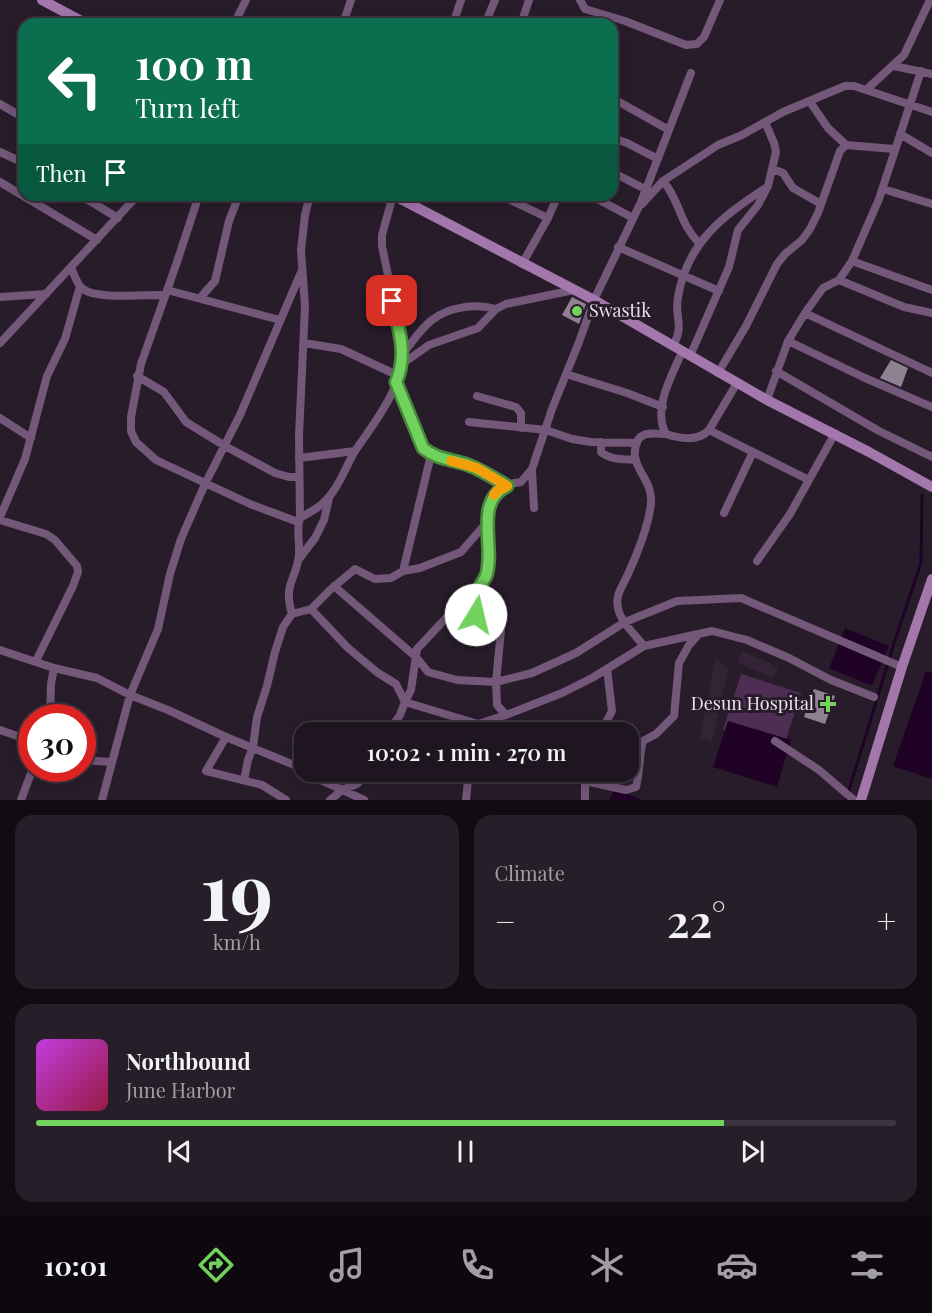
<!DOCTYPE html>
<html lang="en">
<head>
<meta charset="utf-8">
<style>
  :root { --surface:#1e1520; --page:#261e29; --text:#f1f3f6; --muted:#a19fa5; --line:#3c343e; --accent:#71d35e }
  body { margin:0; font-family:"Playfair Display",serif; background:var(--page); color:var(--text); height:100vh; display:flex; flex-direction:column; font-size:22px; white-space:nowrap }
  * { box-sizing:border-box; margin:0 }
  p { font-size:20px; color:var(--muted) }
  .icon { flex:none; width:33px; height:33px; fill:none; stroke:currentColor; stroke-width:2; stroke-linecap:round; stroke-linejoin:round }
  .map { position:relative; height:800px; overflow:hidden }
  .drawer { display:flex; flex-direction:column; gap:15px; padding:15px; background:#100c12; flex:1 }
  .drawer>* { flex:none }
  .top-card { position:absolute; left:18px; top:18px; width:600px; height:183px; border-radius:18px; box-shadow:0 3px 15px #0003,0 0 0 2px var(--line); background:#0b6e4f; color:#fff; overflow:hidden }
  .speed { position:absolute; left:18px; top:704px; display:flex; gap:12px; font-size:30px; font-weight:700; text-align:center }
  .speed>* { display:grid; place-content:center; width:78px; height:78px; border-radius:50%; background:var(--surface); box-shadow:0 3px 15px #0003,0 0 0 2px var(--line); line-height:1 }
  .speed .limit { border:9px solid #d22; background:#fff; color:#111 }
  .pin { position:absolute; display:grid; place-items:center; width:51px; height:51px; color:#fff; margin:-26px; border-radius:12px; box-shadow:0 3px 9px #0006 }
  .me { position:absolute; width:66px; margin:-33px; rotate:9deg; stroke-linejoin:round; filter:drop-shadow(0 0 4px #0008) }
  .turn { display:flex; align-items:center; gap:21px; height:126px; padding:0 18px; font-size:27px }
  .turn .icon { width:78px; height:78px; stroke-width:2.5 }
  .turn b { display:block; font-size:42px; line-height:51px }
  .then { display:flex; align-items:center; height:57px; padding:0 18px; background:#0003; gap:12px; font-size:22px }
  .big { font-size:45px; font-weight:600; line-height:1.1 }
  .drawer .widget { flex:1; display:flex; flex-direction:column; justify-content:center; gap:9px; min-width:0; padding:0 21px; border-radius:18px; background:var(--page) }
  .drawer .dial { align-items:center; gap:0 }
  .dial b { font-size:78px; line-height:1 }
  .song { display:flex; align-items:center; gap:18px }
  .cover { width:72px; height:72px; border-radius:9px; background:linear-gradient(135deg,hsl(290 70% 55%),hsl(340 70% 35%)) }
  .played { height:6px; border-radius:3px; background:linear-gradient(90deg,var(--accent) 80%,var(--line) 80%) }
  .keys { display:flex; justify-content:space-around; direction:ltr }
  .heat { display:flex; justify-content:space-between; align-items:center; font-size:33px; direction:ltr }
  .drawer .tiles { flex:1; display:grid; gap:15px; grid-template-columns:1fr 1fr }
  .widget:last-child { grid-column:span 2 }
  .trip { position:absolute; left:294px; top:722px; width:345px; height:60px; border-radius:18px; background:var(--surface); box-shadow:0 3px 15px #0003,0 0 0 2px var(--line); font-weight:600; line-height:60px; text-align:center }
  .tabs { display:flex; height:96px; justify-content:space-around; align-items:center; background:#0c080d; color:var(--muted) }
  .tabs .icon { width:42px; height:42px }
  .tabs .selected { color:var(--accent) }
  .tabs b { font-size:27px; color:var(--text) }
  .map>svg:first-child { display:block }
  .built { fill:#342337 }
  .green { fill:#4e2e54 }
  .water { fill:#200226 }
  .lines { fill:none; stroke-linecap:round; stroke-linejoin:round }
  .stream { stroke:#200226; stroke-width:3 }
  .building { fill:#8f8092 }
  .street { stroke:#735879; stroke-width:8 }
  .secondary { stroke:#a376ac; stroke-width:10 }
  .route-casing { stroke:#49893d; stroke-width:15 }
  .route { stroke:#71d35e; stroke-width:10 }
  .slow { stroke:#f59e0b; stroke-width:10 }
  .poi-dot { fill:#71d35e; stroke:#281c2a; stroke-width:2 }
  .labels { text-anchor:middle; stroke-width:6; stroke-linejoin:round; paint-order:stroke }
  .poi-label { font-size:18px; fill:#e9e0ea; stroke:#281c2a; text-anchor:start }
</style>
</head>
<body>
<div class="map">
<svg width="932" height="800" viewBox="0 0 932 800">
  <rect width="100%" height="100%" fill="#281c2a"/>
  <path class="built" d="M742 651 778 667 773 678 738 663Z
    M715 660 729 667 712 742 700 738Z"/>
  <path class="green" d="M741 674 801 693 783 749 723 730Z"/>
  <path class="water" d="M845 628 889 646 872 686 829 668Z
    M926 671 932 673V779L893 766Z
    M728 721 791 740 777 787 713 767Z
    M615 789 642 800H609Z"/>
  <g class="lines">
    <path class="stream" d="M846 800 895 640 921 563 922 495"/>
  </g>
  <path class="building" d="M572 297 586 304 579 324 562 315Z
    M891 360 908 368 901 387 880 378Z
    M814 689 835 696 825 724 804 717Z"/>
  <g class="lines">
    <path class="street" d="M580 0 585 9 625 21 686 45 697 44 704 37 720 0
      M234 24 246 0
      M343 24 351 0
      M453 24 461 0
      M485 24 495 0
      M521 24 529 0
      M894 66 932 74
      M866 90 904 55 930 0
      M612 98 669 130
      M810 102 828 128 846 145
      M0 104 24 118
      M900 134 932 153
      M612 138 627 143 658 159
      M0 152 24 163
      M773 169 783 173 793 188 821 204
      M612 172 645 189
      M663 181C680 200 679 223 699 243
      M0 182 97 240
      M883 189 932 204
      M80 195 118 218
      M199 195 176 265 141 364 131 417V431L136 442 156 460 250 504 298 522
      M500 195 548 218
      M590 195 633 218
      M642 204 663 181 718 145 742 135 783 112 845 86H854L932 112
      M618 247 719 291
      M852 261 932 290
      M522 264 548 218 558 195
      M71 268C75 275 77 285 83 289 97 300 146 294 165 295
      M839 280 904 307 932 313
      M167 290 280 320
      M0 297 46 294
      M200 298 215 281 229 221 239 195
      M805 313 932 373
      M788 341 865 378 932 407
      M0 343 138 195
      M304 343 341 349 399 376
      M673 346C685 324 674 318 678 297 687 242 723 216 767 187
      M682 352C672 375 652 409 666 434 681 439 698 442 709 430L737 383
      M403 353C412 343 420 329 432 320 449 307 475 303 496 309
      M690 356 729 267 738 230 758 205 768 186 776 152 774 143 765 122
      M402 364 429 345 478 328 496 309 506 304 574 290
      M776 371 879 431 932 457
      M718 373 746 326 777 264 785 254 802 240 810 229 818 213 840 151 846 145 894 149
      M566 374 627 393 663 407
      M137 376 164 392 186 422 225 446 275 473 289 477H299
      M396 382 423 448C437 460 452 459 468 465 482 470 494 478 507 486
      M477 396 516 407 521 413V428
      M767 400 788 341 805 313 823 288 839 280 852 261 879 199 921 71
      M0 418 31 438
      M469 422 546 430 572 439 591 442 637 443
      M709 430 809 480
      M601 442V452C610 460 624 459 636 460
      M299 458 355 451
      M532 470 534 508
      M724 513 753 452
      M0 517 25 459 47 376 65 339 80 286
      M300 518 299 436 305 306 301 250 305 215 310 195
      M0 520 46 534 55 540 77 566 78 572 73 586 36 661
      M299 559 315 538 324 520 329 498
      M757 561 790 514 834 435
      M403 571 431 455
      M334 586 416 657 428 672 457 680 496 682 532 673 576 653 625 622 677 601 741 598 902 667
      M311 609 331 589 355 569 375 579 391 578 403 571 420 568 461 552 487 522
      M292 614C283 583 296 581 299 555 300 543 296 529 300 518 308 513 317 509 323 503 338 490 345 468 355 451 378 417 408 383 401 339L382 246V235L393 195
      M644 646C636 636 620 621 618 608 615 594 623 586 628 574 637 555 649 524 651 503 653 477 627 467 637 442 642 430 656 434 666 434
      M0 650 54 668 97 678 130 695 168 710 226 737 206 771 262 785 286 800
      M506 715 497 705 496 682 501 630 486 627 476 615C476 608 475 598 477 591 479 586 485 581 487 575 497 542 469 488 521 482L532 469 552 409 579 342 594 300 641 202 691 73
      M50 717 51 684 54 668
      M478 724 405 702 411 690 417 649 447 617 485 626
      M0 730 32 741
      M477 732 478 724 506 715 562 693 592 678 644 646 712 631 747 640 789 658 831 680 874 697
      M601 732 612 711 607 669
      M226 737 304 769
      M775 741 819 770 854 800
      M82 760 111 762
      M310 771 317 774 321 780 364 800
      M585 771V800
      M244 780 248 760 253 747 257 717 267 686 275 652 283 627 292 614 311 609 348 648 378 673 396 684 405 702 400 715 388 732
      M585 781 626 790 636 787C640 771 639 756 643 741L656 734 674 716 679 663 689 645 699 634
      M21 800 33 768
      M102 800 130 695 158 629 170 574 181 539 205 484 240 415 302 270
      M330 800 342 790 357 784 370 771
      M466 800 469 771"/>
    <path class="secondary" d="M42 0 87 24
      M393 195 594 300 767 400 869 452 932 487
      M861 800 902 667 932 579"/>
  </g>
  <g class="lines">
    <g class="route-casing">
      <path id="route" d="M392 301C399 329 408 355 396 382L423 448C437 460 452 459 468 465 482 470 494 478 507 486 473 502 496 547 486 576 484 581 479 586 477 592 475 598 476 608 476 615"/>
    </g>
    <use href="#route" class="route"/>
    <path class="slow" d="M451 461 477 468 507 486 497 491 494 495"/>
  </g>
  <g class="poi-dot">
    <circle cx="577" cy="311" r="6"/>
    <path d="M825 695h6v6h6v6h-6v6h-6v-6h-6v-6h6z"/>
  </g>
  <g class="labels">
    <g class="poi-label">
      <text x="589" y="317">Swastik</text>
      <text x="814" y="710" text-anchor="end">Desun Hospital</text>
    </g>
  </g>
</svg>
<div class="speed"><div class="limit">30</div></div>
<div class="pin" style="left:392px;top:301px;background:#d93025"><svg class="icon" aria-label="arrive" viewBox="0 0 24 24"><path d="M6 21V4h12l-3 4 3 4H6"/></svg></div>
<svg class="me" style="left:476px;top:615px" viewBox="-20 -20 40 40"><circle r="19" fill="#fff"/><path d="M0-13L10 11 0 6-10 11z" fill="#71d35e"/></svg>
<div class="trip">10:02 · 1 min · 270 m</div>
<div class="top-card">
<div class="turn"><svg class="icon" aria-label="left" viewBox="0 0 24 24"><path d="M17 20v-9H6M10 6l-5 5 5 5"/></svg><div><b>100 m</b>Turn left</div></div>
<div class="then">Then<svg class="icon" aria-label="arrive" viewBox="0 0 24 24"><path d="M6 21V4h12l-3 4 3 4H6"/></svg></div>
</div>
</div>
<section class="drawer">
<div class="tiles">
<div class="widget dial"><b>19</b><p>km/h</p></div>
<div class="widget"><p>Climate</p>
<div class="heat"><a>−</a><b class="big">22°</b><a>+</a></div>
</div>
<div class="widget">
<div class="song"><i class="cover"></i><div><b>Northbound</b><p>June Harbor</p></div></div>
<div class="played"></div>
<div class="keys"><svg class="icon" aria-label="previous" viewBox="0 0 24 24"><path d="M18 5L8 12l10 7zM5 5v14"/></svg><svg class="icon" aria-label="pause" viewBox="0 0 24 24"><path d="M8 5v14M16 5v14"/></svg><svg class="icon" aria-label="next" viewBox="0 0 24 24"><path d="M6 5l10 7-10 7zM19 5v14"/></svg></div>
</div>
</div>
</section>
<nav class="tabs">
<b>10:01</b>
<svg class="icon selected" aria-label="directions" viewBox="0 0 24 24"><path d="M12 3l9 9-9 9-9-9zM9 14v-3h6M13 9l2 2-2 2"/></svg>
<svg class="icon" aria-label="music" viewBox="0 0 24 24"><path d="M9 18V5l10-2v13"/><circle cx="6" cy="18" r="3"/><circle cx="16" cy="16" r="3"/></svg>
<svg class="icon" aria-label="phone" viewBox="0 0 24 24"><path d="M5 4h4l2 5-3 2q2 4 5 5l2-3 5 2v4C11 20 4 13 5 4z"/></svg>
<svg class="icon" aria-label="climate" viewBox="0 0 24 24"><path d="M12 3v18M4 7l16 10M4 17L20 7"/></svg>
<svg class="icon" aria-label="car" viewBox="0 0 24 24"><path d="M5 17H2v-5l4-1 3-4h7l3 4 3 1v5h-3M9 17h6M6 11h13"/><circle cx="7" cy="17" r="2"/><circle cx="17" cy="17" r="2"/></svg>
<svg class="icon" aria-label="filters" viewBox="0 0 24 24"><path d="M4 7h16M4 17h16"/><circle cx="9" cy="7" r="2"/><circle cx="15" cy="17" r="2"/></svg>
</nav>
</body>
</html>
